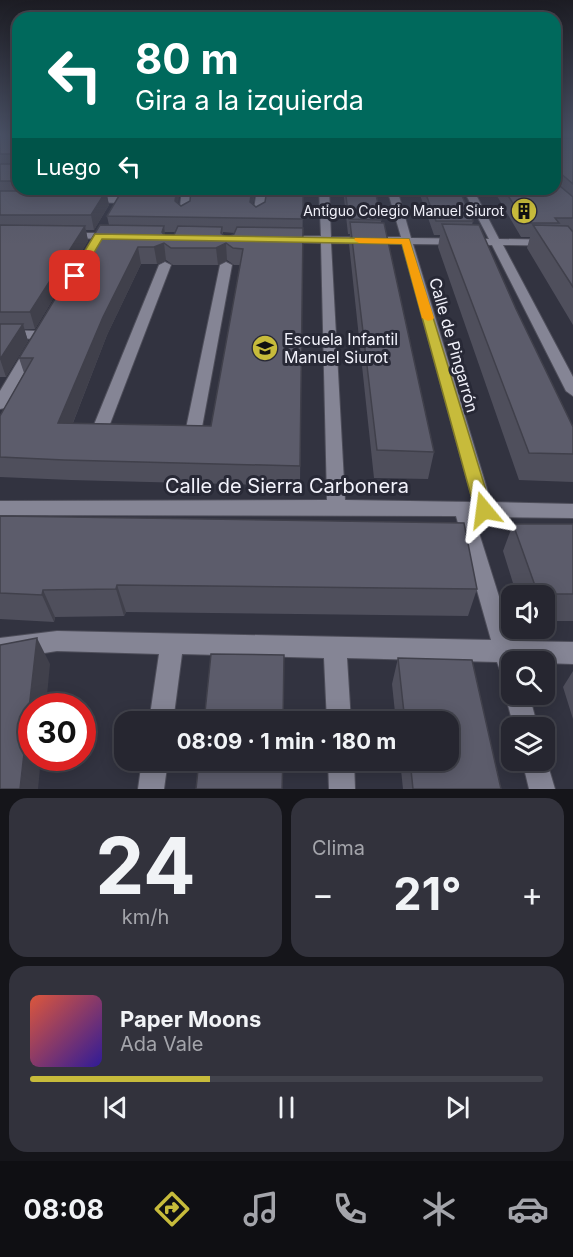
<!DOCTYPE html>
<html lang="es">
<head>
<meta charset="utf-8">
<style>
  :root { --surface:#262630; --page:#32323c; --text:#f1f3f6; --muted:#a4a5ab; --line:#42434c; --accent:#c7bb3b }
  body { margin:0; font-family:Inter,sans-serif; background:var(--page); color:var(--text); height:100vh; display:flex; flex-direction:column; font-size:22px; white-space:nowrap }
  * { box-sizing:border-box; margin:0 }
  p { font-size:20px; color:var(--muted) }
  .icon { flex:none; width:33px; height:33px; fill:none; stroke:currentColor; stroke-width:2; stroke-linecap:round; stroke-linejoin:round }
  .map { position:relative; height:789px; overflow:hidden }
  .sheet { display:flex; flex-direction:column; gap:9px; padding:9px; background:#15151a; flex:1 }
  .sheet>* { flex:none }
  .guide { position:absolute; left:12px; top:12px; width:549px; height:183px; border-radius:18px; box-shadow:0 3px 15px #0003,0 0 0 2px var(--line); background:#00695c; color:#fff; overflow:hidden }
  .controls { position:absolute; left:501px; top:585px; display:grid; gap:12px }
  .controls a { display:grid; place-items:center; width:54px; height:54px; border-radius:12px; background:var(--surface); box-shadow:0 3px 15px #0003,0 0 0 2px var(--line); font-size:30px }
  .speed { position:absolute; left:18px; top:693px; display:flex; gap:12px; font-size:30px; font-weight:700; text-align:center }
  .speed>* { display:grid; place-content:center; width:78px; height:78px; border-radius:50%; background:var(--surface); box-shadow:0 3px 15px #0003,0 0 0 2px var(--line); line-height:1 }
  .speed .limit { border:9px solid #d22; background:#fff; color:#111 }
  .pin { position:absolute; display:grid; place-items:center; width:51px; height:51px; color:#fff; margin:-26px; border-radius:12px; box-shadow:0 3px 9px #0006 }
  .me { position:absolute; width:66px; margin:-33px; rotate:344deg; stroke-linejoin:round; filter:drop-shadow(0 0 4px #0008) }
  .turn { display:flex; align-items:center; gap:21px; height:126px; padding:0 24px; font-size:27px }
  .turn .icon { width:78px; height:78px; stroke-width:2.5 }
  .turn b { display:block; font-size:42px; line-height:51px }
  .then { display:flex; align-items:center; height:57px; padding:0 24px; background:#0003; gap:12px; font-size:22px }
  .big { font-size:45px; font-weight:700; line-height:1.1 }
  .sheet .card { flex:1; display:flex; flex-direction:column; justify-content:center; gap:9px; min-width:0; padding:0 21px; border-radius:18px; background:var(--page) }
  .sheet .dial { align-items:center; gap:0 }
  .dial b { font-size:78px; line-height:1 }
  .song { display:flex; align-items:center; gap:18px }
  .cover { width:72px; height:72px; border-radius:9px; background:linear-gradient(135deg,hsl(10 70% 55%),hsl(250 70% 35%)) }
  .played { height:6px; border-radius:3px; background:linear-gradient(90deg,var(--accent) 35%,var(--line) 35%) }
  .keys { display:flex; justify-content:space-around; direction:ltr }
  .heat { display:flex; justify-content:space-between; align-items:center; font-size:33px; direction:ltr }
  .sheet .tiles { flex:1; display:grid; gap:9px; grid-template-columns:1fr 1fr }
  .card:last-child { grid-column:span 2 }
  .trip { position:absolute; left:114px; top:711px; width:345px; height:60px; border-radius:18px; background:var(--surface); box-shadow:0 3px 15px #0003,0 0 0 2px var(--line); font-weight:700; line-height:60px; text-align:center }
  .tabs { display:flex; height:96px; justify-content:space-around; align-items:center; background:#0f0f13; color:var(--muted) }
  .tabs .icon { width:42px; height:42px }
  .tabs .selected { color:var(--accent) }
  .tabs b { font-size:27px; color:var(--text) }
  .map>svg:first-child { display:block }
  .lines { fill:none; stroke-linecap:round; stroke-linejoin:round }
  .pedestrian-casing { stroke:#4e4e5a; stroke-width:2 }
  .minor-casing { stroke:#4e4e5a; stroke-width:2 }
  .pedestrian { fill:#858595; fill-rule:evenodd }
  .minor { fill:#858595; fill-rule:evenodd }
  .wall { fill:#4f4f5c; fill-rule:evenodd }
  .shaded-wall { fill:#40404b }
  .building { fill:#5c5c6b; stroke:#40404b; stroke-width:1.5; fill-rule:evenodd }
  .route { fill:#c7bb3b; stroke:#817a26; stroke-width:1.5 }
  .slow { fill:#f59e0b }
  .labels { text-anchor:middle; stroke-width:6; stroke-linejoin:round; paint-order:stroke }
  .far-poi-label { font-size:14px; fill:#f2f2fb; stroke:#282936; text-anchor:end }
  .poi-label { font-size:16px; fill:#f2f2fb; stroke:#282936; text-anchor:start }
  .street-label { font-size:16px; fill:#f2f2fb; stroke:#282936 }
  .near-street-label { font-size:20px; fill:#f2f2fb; stroke:#282936 }
</style>
</head>
<body>
<div class="map">
<svg width="573" height="789" viewBox="0 0 573 789">
  <rect width="100%" height="100%" fill="#323340"/>
  <g class="lines">
    <g class="pedestrian-casing">
      <path id="pedestrian" d="M182 189H192L189 215 184 218 179 215Z
        M257 189H267L263 216 258 219 253 216Z
        M165 262 171 265 105 437 103 441H91L89 437 159 265Z
        M226 262 232 265 200 438 198 442H186L184 438 220 265Z"/>
    </g>
    <g class="minor-casing">
      <path id="minor" d="M319 189H329L331 237H401L387 189H397L411 238 489 239 463 189H473L499 239 573 240V246L503 245 573 377V396L566 391 492 245 413 244 491 502 573 504V518L474 517 513 641 573 642V664L512 662V684L504 681 497 662 347 658 351 722H327L324 658 182 654 173 722H149L159 654 57 651 0 660V638L57 631 491 640 456 516 0 515V501L327 500 321 243 282 242 277 239 282 236H321ZM331 243 402 244 473 502 345 500Z
        M90 197H120L125 200 120 203 87 202 85 200Z
        M66 233H114L119 236 114 239 62 238V234Z
        M0 330 40 331 47 335 40 339 0 338Z
        M32 345 39 349 5 408 0 409V391L27 346Z
        M512 684V694H529L538 728H514L505 694Z
        M544 752 555 789H529L522 760H544Z
        M142 760H168L164 789H138Z
        M328 760H354L355 789H329Z"/>
    </g>
    <use href="#pedestrian" class="pedestrian"/>
    <use href="#minor" class="minor"/>
  </g>
  <path class="wall" d="M0 134H18V189H119L116 195H107L109 205 94 230H86L88 241 35 329H24L28 341 6 377H0Z
    M555 134H573V325L527 248 530 237H521L493 189H555Z
    M191 189H255L253 204 256 207 303 189 300 486 71 480 0 477V416L24 373 19 358 109 225 107 216 178 203 181 206 190 201ZM164 232H176L174 235 165 236ZM223 232 235 233 234 234 227 238 223 235ZM166 260 173 265H218L227 260 234 265H240L211 426 73 423 107 335 141 264H157Z
    M343 189H375L381 220V223L434 452 428 479 374 478 349 244 350 234H348Z
    M418 189H459L473 221 472 225 516 309 573 427V482L519 480 438 247 440 235H434Z
    M0 516 477 589 468 616 126 612 124 616 55 617 54 622 0 619Z
    M513 524H573V621H544V596H517L503 551Z
    M398 658 472 660 501 789H403L400 760H448V722H396L392 684Z
    M573 671V719L563 687Z"/>
  <path class="shaded-wall" d="M559 172 555 185V173Z
    M115 189H119L116 195Z
    M177 189H180L177 215 175 201Z
    M252 189H255L251 216 250 202Z
    M106 191 109 205 94 230 91 215Z
    M85 226 88 241 35 329 30 312Z
    M164 226 166 242 164 243 166 260 157 264 154 247 162 232Z
    M222 227 223 243H226L227 260 218 265 216 248Z
    M138 247 141 264 107 335 65 443 58 423 103 317Z
    M23 324 28 341 6 377 0 359Z
    M117 585 126 612 124 616 116 589Z
    M43 590 55 617 54 622 42 595Z
    M37 638 50 664 46 706H32V758H41L38 789H20Z"/>
  <path class="building" d="M0 134H18V181H0V164H14L17 162 14 154H0Z
    M555 134H557L556 137 558 139 573 138V184L559 172 555 173Z
    M555 182 573 197V218H555L559 223H525L504 189H555Z
    M123 189H177L175 201 181 206 190 201 191 189H252L250 202 256 207 265 202 267 189H303V219L107 216Z
    M345 189H375L381 220 349 219Z
    M424 189H459L473 221H436Z
    M0 191H106L91 215H0Z
    M350 222 384 223 434 452 377 450Z
    M442 224 479 225 516 309 573 427V454L529 453Z
    M0 225 85 226 30 312H0Z
    M100 225 164 226 162 232 165 236 174 235 178 226 222 227 221 233 227 238 234 234 237 227 303 228 300 466 64 460 0 457V416L33 358H19ZM164 243 171 248H216L226 243 233 248 243 249 211 426 58 423 103 317 138 247H154Z
    M533 225 568 226 573 232V287Z
    M0 324H23L0 359Z
    M0 516 464 523 477 589 117 585 116 589 43 590 42 595 0 593Z
    M513 524H573V594H538Z
    M37 638 20 789H0V645Z
    M211 654 284 655 283 722H204Z
    M398 658 472 660 501 789H413L410 760H448V722H405Z
    M199 760H283L282 789H196Z"/>
  <linearGradient id="sky" x2="0" y2="1"><stop stop-color="#1c1c23"/><stop offset="0.55" stop-color="#495064"/><stop offset="1" stop-color="#495064" stop-opacity="0"/></linearGradient>
  <rect width="573" height="245" fill="url(#sky)"/>
  <path class="route" d="M95 234 409 239 492 510 489 515 484 517 478 515 475 510 402 244 102 239 79 278H72L70 276Z"/>
  <path class="slow" d="M355 238 409 239 434 318 432 320 428 321 422 318 402 244 359 243 354 240Z"/>
  <defs>
    <g id="building-disc" transform="scale(1.35)"><circle r="9.5" fill="#c7bb3b" stroke="#282936"/><path d="M-4-6H4V6H1V3H-1V6H-4ZM-2.5-4.3h1.7v1.8h-1.7ZM.8-4.3h1.7v1.8H.8ZM-2.5-1h1.7V.8h-1.7ZM.8-1h1.7V.8H.8Z" fill="#111"/></g>
    <g id="school-disc" transform="scale(1.35)"><circle r="9.5" fill="#c7bb3b" stroke="#282936"/><path d="M0-5L7-2L0 1L-7-2ZM-4 1L0 2.5L4 1V4Q0 6-4 4Z" fill="#111"/></g>
  </defs>
  <g fill-rule="evenodd">
    <use href="#building-disc" x="524" y="211"/>
    <use href="#school-disc" x="265" y="348"/>
  </g>
  <g class="labels">
    <g class="far-poi-label">
      <text x="504" y="216">Antiguo Colegio Manuel Siurot</text>
    </g>
    <g class="poi-label">
      <text x="284" y="345">Escuela Infantil<tspan x="284" dy="18">Manuel Siurot</tspan></text>
    </g>
    <g class="street-label">
      <text transform="translate(454 345) rotate(74)" y="6">Calle de Pingarrón</text>
    </g>
    <g class="near-street-label">
      <text x="287" y="493">Calle de Sierra Carbonera</text>
    </g>
  </g>
</svg>
<div class="controls">
<a><svg class="icon" aria-label="sound" viewBox="0 0 24 24"><path d="M4 9h4l5-4v14l-5-4H4zM17 9q2 3 0 6"/></svg></a>
<a><svg class="icon" aria-label="search" viewBox="0 0 24 24"><circle cx="10" cy="10" r="6"/><path d="M15 15l6 6"/></svg></a>
<a><svg class="icon" aria-label="layers" viewBox="0 0 24 24"><path d="M12 4l9 5-9 5-9-5zM3 14l9 5 9-5"/></svg></a>
</div>
<div class="speed"><div class="limit">30</div></div>
<div class="pin" style="left:75px;top:276px;background:#d93025"><svg class="icon" aria-label="arrive" viewBox="0 0 24 24"><path d="M6 21V4h12l-3 4 3 4H6"/></svg></div>
<svg class="me" style="left:484px;top:510px" viewBox="-20 -20 40 40"><path d="M0-17L14 15 0 8-14 15z" fill="#c7bb3b" stroke="#fff" stroke-width="4"/></svg>
<div class="trip">08:09 · 1 min · 180 m</div>
<div class="guide">
<div class="turn"><svg class="icon" aria-label="left" viewBox="0 0 24 24"><path d="M17 20v-9H6M10 6l-5 5 5 5"/></svg><div><b>80 m</b>Gira a la izquierda</div></div>
<div class="then">Luego<svg class="icon" aria-label="left" viewBox="0 0 24 24"><path d="M17 20v-9H6M10 6l-5 5 5 5"/></svg></div>
</div>
</div>
<section class="sheet">
<div class="tiles">
<div class="card dial"><b>24</b><p>km/h</p></div>
<div class="card"><p>Clima</p>
<div class="heat"><a>−</a><b class="big">21°</b><a>+</a></div>
</div>
<div class="card">
<div class="song"><i class="cover"></i><div><b>Paper Moons</b><p>Ada Vale</p></div></div>
<div class="played"></div>
<div class="keys"><svg class="icon" aria-label="previous" viewBox="0 0 24 24"><path d="M18 5L8 12l10 7zM5 5v14"/></svg><svg class="icon" aria-label="pause" viewBox="0 0 24 24"><path d="M8 5v14M16 5v14"/></svg><svg class="icon" aria-label="next" viewBox="0 0 24 24"><path d="M6 5l10 7-10 7zM19 5v14"/></svg></div>
</div>
</div>
</section>
<nav class="tabs">
<b>08:08</b>
<svg class="icon selected" aria-label="directions" viewBox="0 0 24 24"><path d="M12 3l9 9-9 9-9-9zM9 14v-3h6M13 9l2 2-2 2"/></svg>
<svg class="icon" aria-label="music" viewBox="0 0 24 24"><path d="M9 18V5l10-2v13"/><circle cx="6" cy="18" r="3"/><circle cx="16" cy="16" r="3"/></svg>
<svg class="icon" aria-label="phone" viewBox="0 0 24 24"><path d="M5 4h4l2 5-3 2q2 4 5 5l2-3 5 2v4C11 20 4 13 5 4z"/></svg>
<svg class="icon" aria-label="climate" viewBox="0 0 24 24"><path d="M12 3v18M4 7l16 10M4 17L20 7"/></svg>
<svg class="icon" aria-label="car" viewBox="0 0 24 24"><path d="M5 17H2v-5l4-1 3-4h7l3 4 3 1v5h-3M9 17h6M6 11h13"/><circle cx="7" cy="17" r="2"/><circle cx="17" cy="17" r="2"/></svg>
</nav>
</body>
</html>
